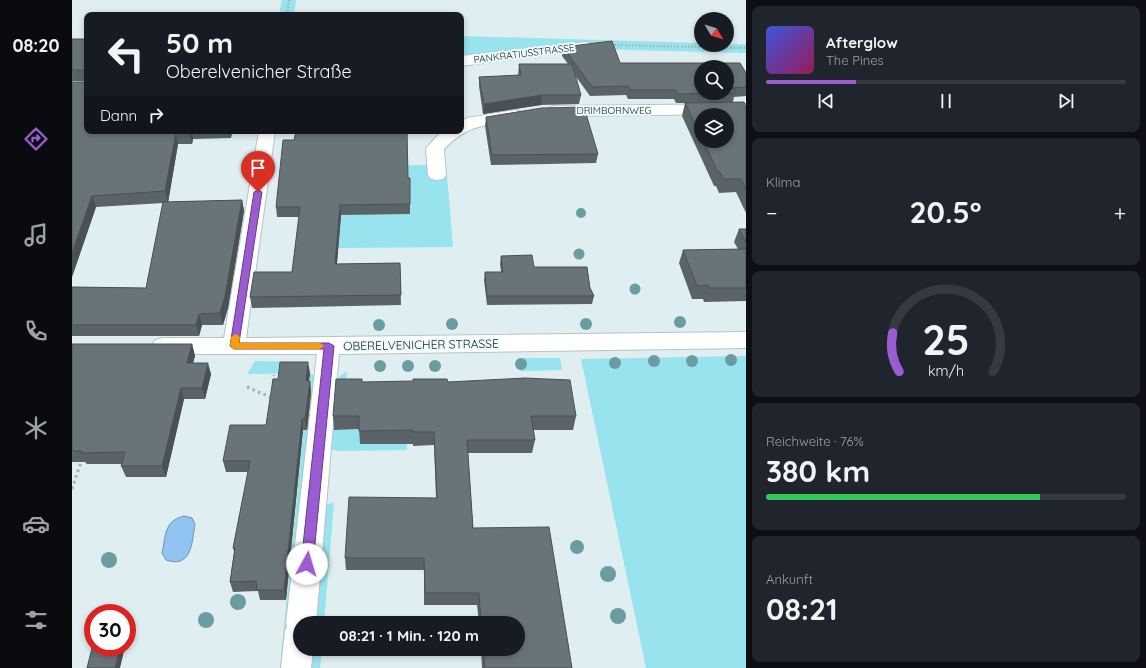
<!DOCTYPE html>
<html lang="de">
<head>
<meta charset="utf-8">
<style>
  :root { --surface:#171b24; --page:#20242c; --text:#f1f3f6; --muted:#9ea1a6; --line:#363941; --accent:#9b5cd2 }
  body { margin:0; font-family:Quicksand,sans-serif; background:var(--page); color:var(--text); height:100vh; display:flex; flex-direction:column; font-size:15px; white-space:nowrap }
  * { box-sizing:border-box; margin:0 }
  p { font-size:13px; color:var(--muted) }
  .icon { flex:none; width:22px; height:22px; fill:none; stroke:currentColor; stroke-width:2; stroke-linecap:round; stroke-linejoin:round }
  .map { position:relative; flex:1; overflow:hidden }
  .details { display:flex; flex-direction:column; gap:6px; padding:6px; background:#0d0f14; width:400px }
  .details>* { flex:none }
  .banner { position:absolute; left:12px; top:12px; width:380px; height:122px; border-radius:8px; box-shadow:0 2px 6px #0003; background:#171b24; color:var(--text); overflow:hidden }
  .needle { width:26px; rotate:128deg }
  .buttons { position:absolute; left:622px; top:12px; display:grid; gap:8px }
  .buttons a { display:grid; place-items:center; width:40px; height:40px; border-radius:50%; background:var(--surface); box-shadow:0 2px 6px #0003; font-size:20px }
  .speed { position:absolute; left:12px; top:604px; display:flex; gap:8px; font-size:20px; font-weight:700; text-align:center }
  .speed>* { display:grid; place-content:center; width:52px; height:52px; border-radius:50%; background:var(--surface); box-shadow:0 2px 6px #0003; line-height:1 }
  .speed .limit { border:6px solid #d22; background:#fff; color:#111 }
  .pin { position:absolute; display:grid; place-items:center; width:34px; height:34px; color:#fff; margin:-41px -17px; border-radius:50% 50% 50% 0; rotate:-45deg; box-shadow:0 0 4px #0007 }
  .pin .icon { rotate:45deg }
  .me { position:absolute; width:44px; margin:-22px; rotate:6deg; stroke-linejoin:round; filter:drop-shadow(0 0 3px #0008) }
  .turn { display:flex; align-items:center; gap:14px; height:84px; padding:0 16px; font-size:18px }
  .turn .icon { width:52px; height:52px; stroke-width:2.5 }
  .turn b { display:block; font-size:28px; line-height:34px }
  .then { display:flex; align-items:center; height:38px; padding:0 16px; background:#0003; gap:8px; font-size:15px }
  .big { font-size:30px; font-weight:800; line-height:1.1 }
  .details .widget { flex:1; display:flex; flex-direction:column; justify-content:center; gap:6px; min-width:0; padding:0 14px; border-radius:8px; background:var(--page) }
  .details .dial { align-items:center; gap:0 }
  .dial svg { height:104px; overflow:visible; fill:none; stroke:var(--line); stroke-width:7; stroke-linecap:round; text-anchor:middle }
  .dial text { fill:var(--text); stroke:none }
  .song { display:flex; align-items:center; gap:12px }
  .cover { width:48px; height:48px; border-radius:6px; background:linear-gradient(135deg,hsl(230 70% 55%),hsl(330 70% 35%)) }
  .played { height:4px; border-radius:2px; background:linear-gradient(90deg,var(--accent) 25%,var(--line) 25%) }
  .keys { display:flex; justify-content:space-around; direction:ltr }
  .heat { display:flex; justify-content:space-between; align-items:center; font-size:22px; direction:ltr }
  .charge { height:6px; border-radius:3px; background:linear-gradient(90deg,#34c759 76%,var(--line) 0) }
  .trip { position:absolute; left:221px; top:616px; width:232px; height:40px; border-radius:20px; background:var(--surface); box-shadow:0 2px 6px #0003; font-weight:800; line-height:40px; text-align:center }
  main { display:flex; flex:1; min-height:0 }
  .dock { display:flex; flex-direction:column; width:72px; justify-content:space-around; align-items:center; background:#090b0e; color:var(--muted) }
  .dock .icon { width:28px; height:28px }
  .dock .selected { color:var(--accent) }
  .dock b { font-size:18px; color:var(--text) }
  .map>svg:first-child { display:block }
  .green { fill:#98e3ed }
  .water { fill:#91c4f2; stroke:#6e94b4 }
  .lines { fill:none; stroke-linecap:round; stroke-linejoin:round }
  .street-casing { stroke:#b6c4c6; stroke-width:2 }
  .path-far2 { stroke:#a4b0b2; stroke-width:2; stroke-dasharray:1.5 2; stroke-linecap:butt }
  .path-far1 { stroke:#a4b0b2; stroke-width:2.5; stroke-dasharray:2 3; stroke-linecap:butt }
  .path { stroke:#a4b0b2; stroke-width:3; stroke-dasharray:2.5 3.5; stroke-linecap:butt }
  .street { fill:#fff; fill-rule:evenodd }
  .tree { fill:#6b9ca1 }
  .wall { fill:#5a6468; fill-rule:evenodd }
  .shaded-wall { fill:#4a5155 }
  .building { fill:#697479; stroke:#4a5155; fill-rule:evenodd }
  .route { fill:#9b5cd2; stroke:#653c88 }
  .slow { fill:#f59e0b }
  .labels { text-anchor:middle; stroke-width:4; stroke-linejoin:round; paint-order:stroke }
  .far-street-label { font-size:10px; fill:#1e2425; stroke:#ecfbfd }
  .street-label { font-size:12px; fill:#1e2425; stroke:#ecfbfd }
</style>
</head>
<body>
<main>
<nav class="dock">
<b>08:20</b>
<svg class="icon selected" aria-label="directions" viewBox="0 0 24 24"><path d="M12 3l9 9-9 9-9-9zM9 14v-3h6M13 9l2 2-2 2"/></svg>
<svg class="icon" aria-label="music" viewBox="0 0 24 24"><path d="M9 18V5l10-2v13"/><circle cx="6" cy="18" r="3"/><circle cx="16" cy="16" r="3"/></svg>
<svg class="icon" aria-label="phone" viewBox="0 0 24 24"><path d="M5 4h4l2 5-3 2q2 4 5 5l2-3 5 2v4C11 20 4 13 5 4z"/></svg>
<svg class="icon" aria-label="climate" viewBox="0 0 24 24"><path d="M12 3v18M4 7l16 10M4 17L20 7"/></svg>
<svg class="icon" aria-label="car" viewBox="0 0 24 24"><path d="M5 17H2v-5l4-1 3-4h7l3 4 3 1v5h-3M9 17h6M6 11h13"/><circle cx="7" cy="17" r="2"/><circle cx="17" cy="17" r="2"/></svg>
<svg class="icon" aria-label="filters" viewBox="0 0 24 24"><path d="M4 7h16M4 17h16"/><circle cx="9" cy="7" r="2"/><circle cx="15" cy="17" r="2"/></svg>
</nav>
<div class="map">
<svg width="674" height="668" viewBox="0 0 674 668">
  <rect width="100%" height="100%" fill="#dfeef0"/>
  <path class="green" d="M210 0H224L222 15H207Z
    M389 36 629 43V45L674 44V53L521 49 389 65Z
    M355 165 356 176 375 175 381 247 266 248 271 166Z
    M674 356V668H574L509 359Z
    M446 358H488L490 370 448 371Z
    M183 361 229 362 235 366 238 373 243 376 216 668H208L237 373 175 374Z
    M275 371 273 393 288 429 335 444V450L266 451 261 450 257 446 266 381 268 376Z
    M262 502 252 623H241L252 506Z
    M238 649H250L248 668H236Z"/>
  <path class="water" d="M112 516 120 518 123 524C120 542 120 569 94 560L90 553C94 535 92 521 112 516Z"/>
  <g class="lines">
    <g class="street-casing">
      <path id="street" d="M514 42 519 43 521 46 519 49 389 66V56Z
        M674 104V114L483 116 477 114 475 111 477 108 483 106Z
        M443 110 449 112 451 115 449 118C415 127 398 122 372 149L374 175 371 179 365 180 359 179 356 175 354 148 370 131H389V122L395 118Z
        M187 131H203L174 338 674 332V348L267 354 244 623H228V649H241L239 668H209L213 631 215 626 214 623 245 354H91L83 352 80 346 83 340 91 338H152Z"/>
    </g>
    <path class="path-far2" d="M215 15 217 0
      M539 45 674 48"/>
    <path class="path-far1" d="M201 381 202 375"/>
    <path class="path" d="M175 387 198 397V399
      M0 489 10 459"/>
    <use href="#street" class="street"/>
  </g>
  <g class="tree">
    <circle cx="509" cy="213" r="5"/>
    <circle cx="507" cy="254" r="5.5"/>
    <circle cx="563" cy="289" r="5.5"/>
    <circle cx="608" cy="322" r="6"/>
    <circle cx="380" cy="324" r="6"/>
    <circle cx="514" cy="324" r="6"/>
    <circle cx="307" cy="325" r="6"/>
    <circle cx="659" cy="360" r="6"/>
    <circle cx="582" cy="361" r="6"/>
    <circle cx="620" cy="361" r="6"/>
    <circle cx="543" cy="363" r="6"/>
    <circle cx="449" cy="364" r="6"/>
    <circle cx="308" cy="366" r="6"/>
    <circle cx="336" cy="366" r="6"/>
    <circle cx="363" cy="366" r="6"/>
    <circle cx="505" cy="547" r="7"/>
    <circle cx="37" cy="560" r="8"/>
    <circle cx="536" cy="574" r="8"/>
    <circle cx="166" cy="602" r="8"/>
    <circle cx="546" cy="616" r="8"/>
    <circle cx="134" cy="620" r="8"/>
  </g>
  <path class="wall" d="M0 39H15V131H160L159 138 121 139 120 144H106L96 202 170 200 172 211 156 308 151 325H130L127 336H0V287L74 288 91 203 24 207 0 277 13 81H0Z
    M491 47 548 63 674 73V96L662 97 661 102 674 107V213L664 192 647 193 644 186H642L610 116 613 103H604L602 99H556L554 95 518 96 502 74 509 95 507 104 469 105 411 114 407 86V77L446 75 447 64H496L490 56ZM629 115 655 141H629Z
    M414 117 526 154 524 163 419 165 413 126Z
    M336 178 338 204V214L269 215 265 264 328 263 329 305 180 308 178 297 220 272 227 217H205L204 207Z
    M667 229H674V301L632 302 631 299H620L607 263 611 250 666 249 662 242Z
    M429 256 462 267 518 288 522 296 520 304 415 305 412 280 413 272H429L428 264Z
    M0 344H120L123 356 121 363 139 374 133 399H112L94 477H54L49 466 50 464H15L13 462H0Z
    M238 373 237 381H238L239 393 235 430H231L214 600H188L186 591 161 592 158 582 162 552 161 548 176 472H154L151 461 194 425Z
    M290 382H376L504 416 501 430H461L463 440 460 453H396L401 528 500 668H410L409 649H446V623H407L405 605H352V570H274L273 558 364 498 362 445 341 446V444H288L287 429 262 430 261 416Z"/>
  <path class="shaded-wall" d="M470 95 469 105 411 114 412 104Z
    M118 131H120L121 139 120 144 118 133Z
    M157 131H160L159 138Z
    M104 133 106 144 96 203 93 191Z
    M20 196 24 207 0 277V253Z
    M170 200 172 211 156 308 151 325 148 313Z
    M268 205 269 215 264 274 263 264Z
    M127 314 130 325 127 336 124 325Z
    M120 344 123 356 118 374 115 363Z
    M236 362 238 373 235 393 234 381Z
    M136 363 139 374 133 399 130 388Z
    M238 381 239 393 235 430 233 419Z
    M109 388 112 399 94 477 90 466Z
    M230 419 231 430 214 600 212 590Z
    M55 616 59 623 55 640Z
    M48 647H53L48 668H43Z"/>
  <path class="building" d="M0 39H15V131H118V133H104L93 191 20 196 0 253V82H13V70H0Z
    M540 41 548 63H668L674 73V87L660 88 663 93 606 94 604 90H558L556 86 520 87 491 47ZM629 67H655V93H629Z
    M447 64H500L509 95H470L412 104 407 77 449 75Z
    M672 102 674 107V189L669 179H651L648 172H646L631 141H655V115H629V136L613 103Z
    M512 107 526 154 420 155 414 117 470 108Z
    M224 131H335L336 178H338V204L268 205 263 264 328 263 329 295 178 297 182 272H220L228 207H204L211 140H222Z
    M170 200 153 296 148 313 127 314 124 325H0V287L74 288 91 202Z
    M667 229H674V243Z
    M674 249V288H637L636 285 625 286 611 250Z
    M460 255 462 267H515L518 288 522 296H415L413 272H431L429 256Z
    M0 344H120L115 363H136L130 388H109L90 466H49L53 452 9 453 10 451H0Z
    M208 362H236L234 381H238L233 419H230L212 590H185L184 581 158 582 163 548H161L178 461H151L158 425H194L201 379H206Z
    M453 378 498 380 504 416H459L463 440H395L401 528 477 527 500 668H413L411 649H446V623H409L407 593H353L352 558H273L277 497 365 498 362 432H341V430L287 431V416H261L264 379H290V382L341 381V379H375L376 382Z
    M21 644V647H48L43 668H15Z"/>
  <path class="route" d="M186 190 190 192 167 343H257L262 346 241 564 239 568 235 570 231 568 229 564 252 349H162L158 346 182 192Z"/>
  <path class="slow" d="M164 334 168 337 167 343H248L252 346 248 349H162L158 346 159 337Z"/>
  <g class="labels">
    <g class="far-street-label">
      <text transform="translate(452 53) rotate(-7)" y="4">PANKRATIUSSTRASSE</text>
      <text x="542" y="114">DRIMBORNWEG</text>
    </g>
    <g class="street-label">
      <text transform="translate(349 345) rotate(-1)" y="4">OBERELVENICHER STRASSE</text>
    </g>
  </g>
</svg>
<div class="buttons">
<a><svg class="needle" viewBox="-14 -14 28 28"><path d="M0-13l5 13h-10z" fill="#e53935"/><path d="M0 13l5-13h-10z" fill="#9ea1a6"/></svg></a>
<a><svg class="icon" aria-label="search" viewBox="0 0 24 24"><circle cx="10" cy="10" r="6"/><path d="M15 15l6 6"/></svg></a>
<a><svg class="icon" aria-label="layers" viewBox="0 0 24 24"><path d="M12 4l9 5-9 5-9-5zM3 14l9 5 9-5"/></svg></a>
</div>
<div class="speed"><div class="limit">30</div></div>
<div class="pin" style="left:186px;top:192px;background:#d93025"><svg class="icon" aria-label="arrive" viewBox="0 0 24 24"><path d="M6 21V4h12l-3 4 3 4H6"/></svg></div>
<svg class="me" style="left:235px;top:564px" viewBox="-20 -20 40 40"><circle r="19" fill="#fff"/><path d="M0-13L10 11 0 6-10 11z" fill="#9b5cd2"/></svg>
<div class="trip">08:21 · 1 Min. · 120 m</div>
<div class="banner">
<div class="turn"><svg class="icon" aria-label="left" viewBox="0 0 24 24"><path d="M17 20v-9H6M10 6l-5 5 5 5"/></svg><div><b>50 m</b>Oberelvenicher Straße</div></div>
<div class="then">Dann<svg class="icon" aria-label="right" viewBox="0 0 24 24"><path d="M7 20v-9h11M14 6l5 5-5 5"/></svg></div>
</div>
</div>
<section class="details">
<div class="widget">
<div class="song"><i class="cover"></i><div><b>Afterglow</b><p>The Pines</p></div></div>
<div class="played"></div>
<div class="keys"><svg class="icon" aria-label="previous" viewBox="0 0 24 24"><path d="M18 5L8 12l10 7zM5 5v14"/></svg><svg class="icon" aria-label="pause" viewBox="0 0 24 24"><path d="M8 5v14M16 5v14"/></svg><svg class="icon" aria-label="next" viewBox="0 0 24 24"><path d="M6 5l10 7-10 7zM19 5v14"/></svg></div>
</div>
<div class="widget"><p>Klima</p>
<div class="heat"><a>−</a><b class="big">20.5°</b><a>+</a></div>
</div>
<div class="widget dial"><svg viewBox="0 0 100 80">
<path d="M14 69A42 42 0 1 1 86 69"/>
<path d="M14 69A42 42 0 0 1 9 39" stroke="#9b5cd2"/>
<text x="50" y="56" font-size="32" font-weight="700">25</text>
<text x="50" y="72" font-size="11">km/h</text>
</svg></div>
<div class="widget"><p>Reichweite · 76%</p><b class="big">380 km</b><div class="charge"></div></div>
<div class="widget"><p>Ankunft</p><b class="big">08:21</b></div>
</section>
</main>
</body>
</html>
